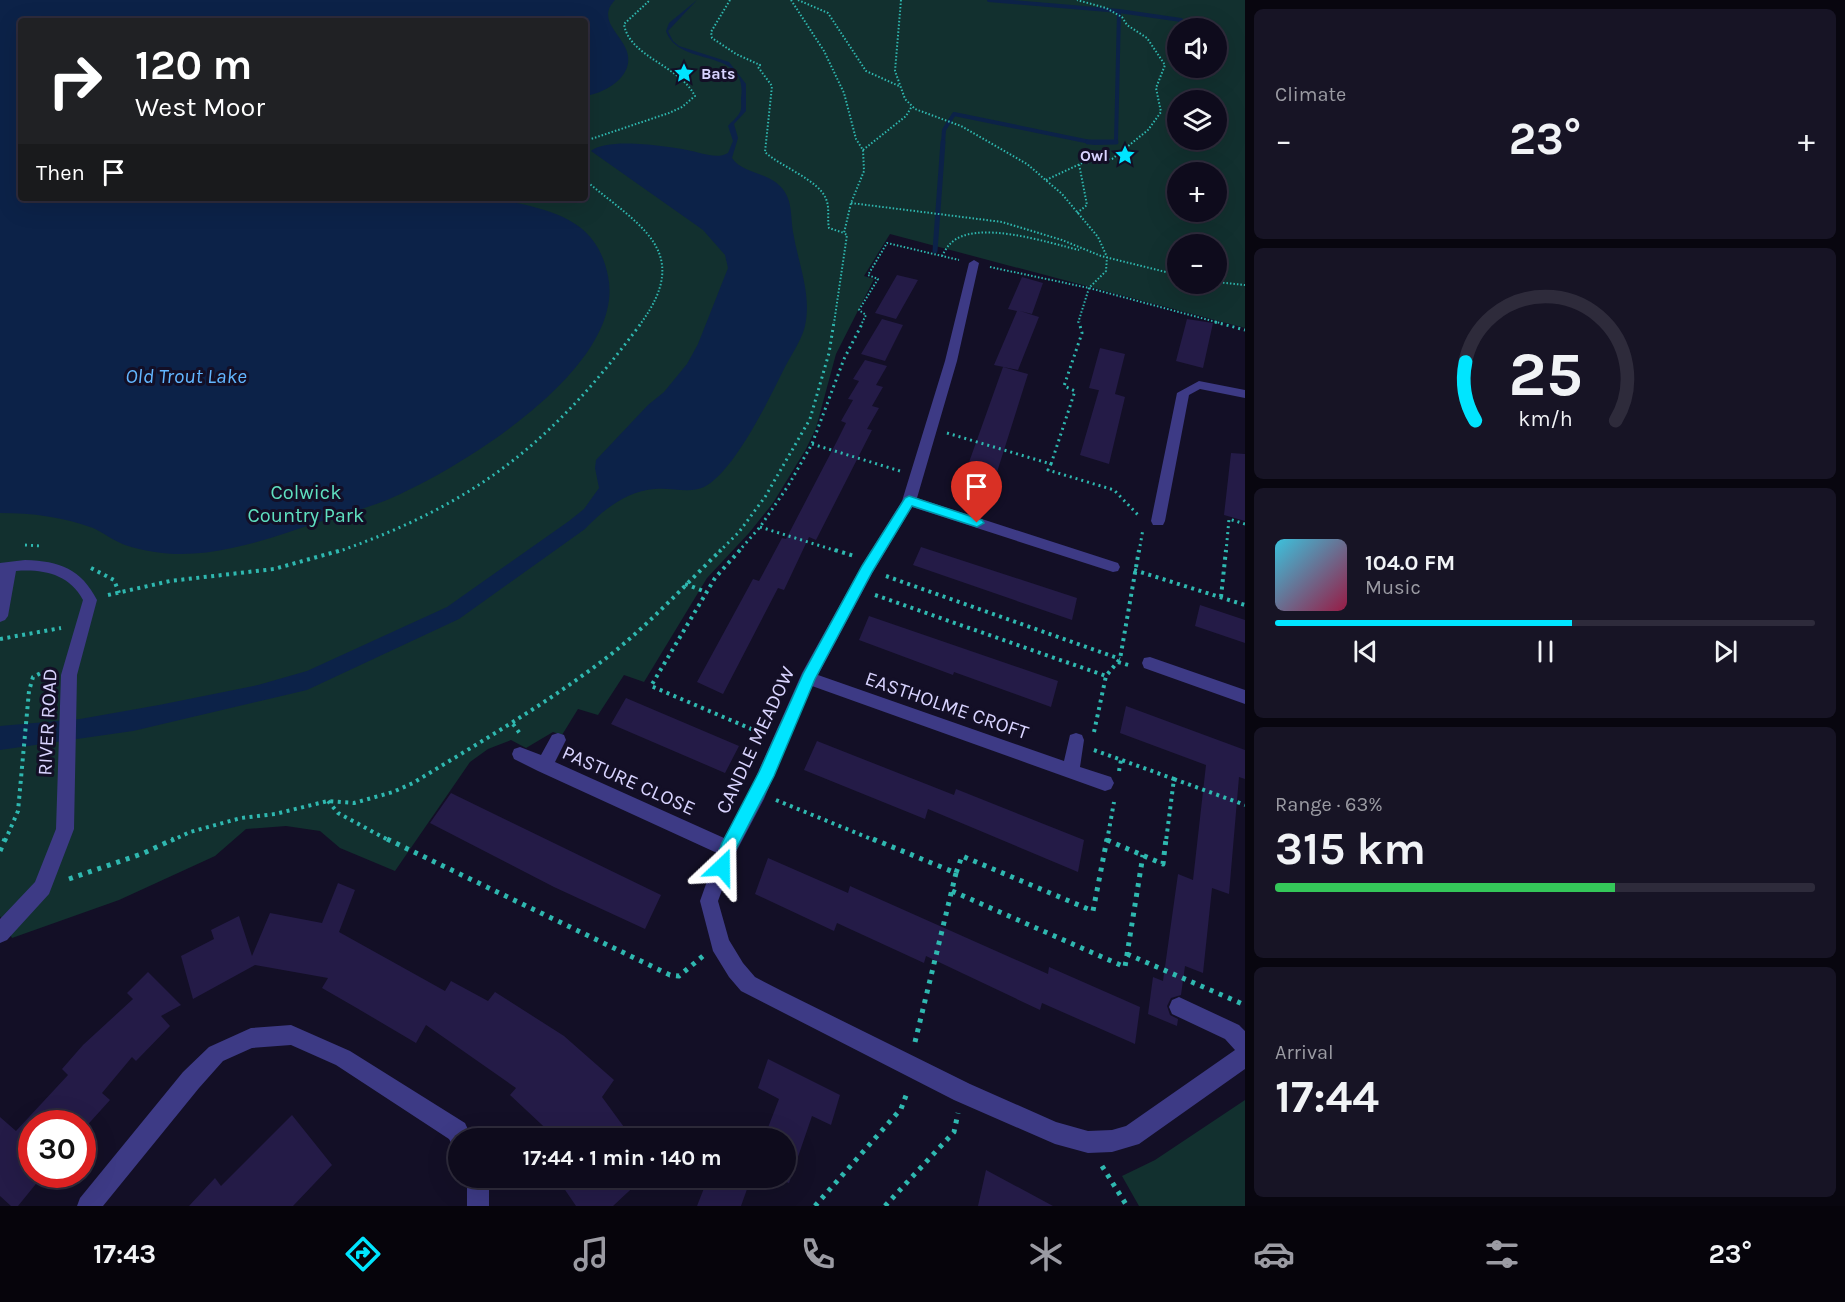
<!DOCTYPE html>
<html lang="en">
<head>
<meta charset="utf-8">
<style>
  :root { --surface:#0e0b1c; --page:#171425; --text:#f1f3f6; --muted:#9b9ba3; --line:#2e2b3b; --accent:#00e5ff }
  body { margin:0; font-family:Karla,sans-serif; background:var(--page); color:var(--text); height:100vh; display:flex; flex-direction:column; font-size:22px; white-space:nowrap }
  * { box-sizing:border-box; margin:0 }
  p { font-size:20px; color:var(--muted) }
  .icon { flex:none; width:33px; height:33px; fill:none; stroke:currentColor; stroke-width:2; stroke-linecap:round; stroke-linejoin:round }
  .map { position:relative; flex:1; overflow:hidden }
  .details { display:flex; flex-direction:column; gap:9px; padding:9px; background:#08060f; width:600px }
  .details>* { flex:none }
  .top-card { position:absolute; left:18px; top:18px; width:570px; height:183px; border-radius:6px; box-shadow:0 6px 24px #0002,0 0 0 2px var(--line); background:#202124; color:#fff; overflow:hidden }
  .tools { position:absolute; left:1167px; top:18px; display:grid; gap:12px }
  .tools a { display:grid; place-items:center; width:60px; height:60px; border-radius:50%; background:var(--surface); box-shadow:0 6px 24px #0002,0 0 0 2px var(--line); font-size:30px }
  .speed { position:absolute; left:18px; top:1110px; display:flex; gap:12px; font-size:30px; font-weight:700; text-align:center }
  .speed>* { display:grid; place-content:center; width:78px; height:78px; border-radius:50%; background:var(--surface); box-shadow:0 6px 24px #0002,0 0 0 2px var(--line); line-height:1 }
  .speed .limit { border:9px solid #d22; background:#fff; color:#111 }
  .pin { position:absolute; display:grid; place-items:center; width:51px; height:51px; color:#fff; margin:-62px -26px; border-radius:50% 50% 50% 0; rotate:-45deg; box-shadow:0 0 6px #0007 }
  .pin .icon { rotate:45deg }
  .me { position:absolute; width:66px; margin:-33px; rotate:23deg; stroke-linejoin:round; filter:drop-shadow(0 0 4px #0008) }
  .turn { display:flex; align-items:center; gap:21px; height:126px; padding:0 18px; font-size:27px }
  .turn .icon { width:78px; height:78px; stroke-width:2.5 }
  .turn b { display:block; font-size:42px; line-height:51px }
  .then { display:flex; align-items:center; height:57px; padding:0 18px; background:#0003; gap:12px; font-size:22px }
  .big { font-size:45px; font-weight:700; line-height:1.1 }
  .details .card { flex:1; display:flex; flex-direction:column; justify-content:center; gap:9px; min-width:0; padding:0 21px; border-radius:9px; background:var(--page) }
  .details .dial { align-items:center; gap:0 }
  .dial svg { height:156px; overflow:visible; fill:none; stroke:var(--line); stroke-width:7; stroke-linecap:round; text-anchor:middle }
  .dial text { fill:var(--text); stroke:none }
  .song { display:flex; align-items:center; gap:18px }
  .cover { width:72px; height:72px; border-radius:9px; background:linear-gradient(135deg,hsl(190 70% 55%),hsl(340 70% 35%)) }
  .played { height:6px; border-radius:3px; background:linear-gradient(90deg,var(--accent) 55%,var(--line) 55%) }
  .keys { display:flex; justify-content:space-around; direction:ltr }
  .heat { display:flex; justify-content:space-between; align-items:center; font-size:33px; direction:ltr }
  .charge { height:9px; border-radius:4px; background:linear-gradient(90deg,#34c759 63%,var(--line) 0) }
  .trip { position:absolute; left:448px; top:1128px; width:348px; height:60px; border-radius:30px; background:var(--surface); box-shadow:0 6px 24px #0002,0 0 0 2px var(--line); font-weight:700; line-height:60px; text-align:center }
  .tabs { display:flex; height:96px; justify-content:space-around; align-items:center; background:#06040b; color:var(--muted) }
  .tabs .icon { width:42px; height:42px }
  .tabs .on { color:var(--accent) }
  .tabs b { font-size:27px; color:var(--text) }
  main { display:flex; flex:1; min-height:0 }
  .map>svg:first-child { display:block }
  .green { fill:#12302f; fill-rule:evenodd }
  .water { fill:#0c2248 }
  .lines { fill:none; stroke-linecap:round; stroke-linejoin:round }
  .stream-far1 { stroke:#0c2248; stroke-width:4 }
  .stream { stroke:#0c2248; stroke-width:5 }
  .building { fill:#241b47 }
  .path-far3 { stroke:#2fb8b0; stroke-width:2; stroke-dasharray:1.5 2; stroke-linecap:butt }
  .path-far2 { stroke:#2fb8b0; stroke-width:3; stroke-dasharray:2 4; stroke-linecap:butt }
  .path-far1 { stroke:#2fb8b0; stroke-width:4; stroke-dasharray:3 4.5; stroke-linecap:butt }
  .path { stroke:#2fb8b0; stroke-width:5; stroke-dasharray:4 6; stroke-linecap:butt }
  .minor { fill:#3d3a85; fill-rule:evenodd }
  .route { fill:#00e5ff; stroke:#0095a6; stroke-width:1.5 }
  .labels { text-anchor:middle; stroke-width:6; stroke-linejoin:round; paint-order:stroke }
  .far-poi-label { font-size:16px; font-weight:bold; fill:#d9d4ff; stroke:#130f26; text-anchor:start }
  .park-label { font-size:20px; fill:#5fe0c0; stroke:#130f26 }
  .street-label { font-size:20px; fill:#d9d4ff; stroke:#130f26 }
  .water-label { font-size:21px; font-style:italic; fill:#62b6ff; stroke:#130f26 }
</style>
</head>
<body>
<main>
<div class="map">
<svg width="1245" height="1206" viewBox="0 0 1245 1206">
  <rect width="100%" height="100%" fill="#130f26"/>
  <path class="green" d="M0 0H1245V328L890 234 864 276 874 279 836 354 816 428 806 449 773 503 749 533 707 578 644 682 624 675 598 715 578 709 562 735 553 732 526 748 511 740 488 749 470 762 395 871 340 848 320 831 286 826 246 829 215 856 119 900 12 938 0 916ZM21 21H585V198H21ZM1178 28H1216V68H1178ZM1178 100H1216V140H1178ZM1178 172H1216V212H1178ZM1178 244H1216V284H1178Z
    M1245 1100V1206H1139L1122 1176 1155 1160Z"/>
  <path class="water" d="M0 0H615C597 19 619 32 626 49 637 75 606 93 585 96V21H21V198H494C546 210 596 215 608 276 627 366 465 465 396 496 372 507 345 514 319 522 291 531 262 542 232 548 196 556 161 557 125 545 114 541 104 533 93 528 63 517 33 513 0 513Z
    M697 0 668 31 673 41 679 46 729 62 746 84V111L734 124 738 138 732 158C744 176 776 171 787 196 792 207 791 220 793 232 798 263 812 294 805 326 801 342 790 356 783 371 768 401 734 472 704 487 689 494 671 487 655 489 627 491 604 509 585 529L459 619 307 690 133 731 0 750V726L80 719 159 705 258 685 307 671 447 607 569 521 584 509 599 488 595 468 596 460 648 405 664 392 687 364 698 344 728 268 725 255 703 230 591 151C607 137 667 146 687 150 700 152 716 160 728 153L733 141 728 126C731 122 738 117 740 112 742 108 741 103 741 98 749 46 679 69 666 31L669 23Z"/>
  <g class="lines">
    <path class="stream-far1" d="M989 0 1119 11 1181 20
      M943 143 944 130 954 114 1095 143 1116 142 1119 11"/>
    <path class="stream" d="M1088 142H1116
      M935 251 943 142"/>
  </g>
  <path class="building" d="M897 275 918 280 896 319 875 313Z
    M1022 277 1043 283 1032 314 1020 311 1039 317 1018 370 994 365 1017 311 1008 309Z
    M882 319 903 325 885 361 861 354Z
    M1187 319 1213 323 1203 368 1176 361Z
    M1100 348 1125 354 1115 394 1125 397 1109 464 1080 455 1099 390 1107 392 1089 388Z
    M865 360 887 366 876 385 883 387 872 406 879 408 867 429 872 430 816 540 809 537 784 590 778 588 723 694 697 682 753 579 759 581 782 538 786 539 836 443 846 423 841 421 853 400 848 399 859 381 853 379Z
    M1003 367 1028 374 992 488 963 479Z
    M1231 453 1245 454V521L1224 515Z
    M921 547 1077 598 1072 620 913 565Z
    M1200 605 1245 620V643L1195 626Z
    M869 616 1058 681 1051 707 954 672 953 675 859 640Z
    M626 698 739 746 725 773 611 724Z
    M1126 706 1245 750V779L1239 777 1229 894 1212 888 1203 973 1185 966 1181 995 1171 998 1167 1006 1170 1015 1178 1019 1177 1026 1148 1014 1153 977 1163 981 1178 874 1193 880 1206 765 1120 733Z
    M817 741 954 795 956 789 1084 840 1078 872 928 809 925 819 804 770Z
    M451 793 661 895 645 929 554 887 430 823Z
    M768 858 848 893 850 886 1048 974 1049 967 1140 1007 1135 1044 1042 1003 1040 1010 926 956 924 963 837 923 834 931 755 894Z
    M338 883 355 890 339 932 445 991 451 981 488 1001 495 992 564 1036 614 1080 602 1097 632 1138H556L510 1095 516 1088 426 1025 416 1043 355 1007 322 988 328 978 255 965 193 999 181 956 214 939 211 930 239 916 252 956 270 913 322 923Z
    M148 972 181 1005 161 1016 170 1026 136 1061 132 1057 102 1093 110 1100 82 1131V1124H32V1174H44L18 1206H11L0 1196V1117L16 1131 68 1075 62 1069 83 1045 133 999 127 993Z
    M768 1059 840 1095 831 1125 812 1116 789 1183 786 1182V1138H764L779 1099 758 1088Z
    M292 1115 332 1165 293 1206H189L215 1178 221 1186Z
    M986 1170 1053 1206H978Z
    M557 1178H643L613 1206H576Z
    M708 1178H751L741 1206H697Z"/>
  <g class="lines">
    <path class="path-far3" d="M730 0 711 32 712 38 736 54 760 65 758 67 772 86 765 152C781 167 819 180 826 199 830 208 827 219 829 228L844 233
      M791 0 824 51 844 93 856 139 863 150 864 171 851 203 844 233 847 235 834 323
      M798 0 828 13 866 71 899 86
      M901 0 895 71 905 99 915 109 961 126 1027 164 1062 194 1098 237 1107 257 1106 271 1089 288 1078 323
      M585 141 669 113 682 107 695 96C679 65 629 57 624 24L650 0
      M863 150 906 116 912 106
      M585 180C638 225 694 250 641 323
      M1046 180 1082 163 1112 159 1148 130 1161 112 1156 88 1165 65 1147 38 1127 25 1122 17 1106 8 1077 0
      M851 203 1002 222 1062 240 1101 256 1178 275
      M1077 213 1087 205 1079 164
      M942 256C944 252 947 247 950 244 974 218 1049 243 1079 250
      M990 267 1089 288 1220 323
      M1216 282 1245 285
      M862 323 866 315 859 310 878 279 868 275 887 243 959 260"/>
    <path class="path-far2" d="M1215 322 1245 330
      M947 433 1051 464 1048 470 1114 490 1140 517
      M812 444 900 471
      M1051 464 1075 391 1064 386 1082 333 1079 322
      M760 527 840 552
      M25 545 41 546
      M337 552C478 503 554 441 642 322
      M719 552 739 532 765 497 810 419 829 353 834 322
      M738 552 760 527 788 486 812 444 844 359 863 322
      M1139 552 1143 529
      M1226 552 1229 519 1245 524"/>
    <path class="path-far1" d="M740 550 715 578 651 686 763 734
      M835 550 854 556
      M91 568 114 580 119 593
      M1134 570 1245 605
      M886 576 1120 659
      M685 584 706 592
      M108 595 170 581 274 569 342 550
      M875 595 1106 676
      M1221 597 1226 550
      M0 639 61 628
      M1118 662 1132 666
      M513 724 521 735
      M1094 732 1106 676 1120 659 1139 550
      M1094 750 1174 779 1166 841
      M1119 771 1121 760
      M1174 779 1245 805
      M776 800 876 841
      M328 801 338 813 390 841
      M5 841 18 811 29 691 33 677 49 669
      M171 841 190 832 241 818 275 814 328 801 354 803 393 792 413 783C477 744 541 707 601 662 644 630 682 588 721 550
      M1107 841 1114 802"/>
    <path class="path" d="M387 839 670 975 679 976 703 956
      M873 839 956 873 962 856 1093 911 1107 839
      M1107 840 1163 864 1166 839
      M0 851 5 839
      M69 879 144 853 174 839
      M952 891 1125 967 1143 855
      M1127 954 1245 1005
      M915 1042 956 873
      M1102 1166 1127 1206
      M815 1206 901 1109 908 1090
      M885 1206 954 1132 958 1113"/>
    <path class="minor" d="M974 260 979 263 957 361 917 498 1118 563 1120 567 1118 571 1113 572 912 507 873 572 818 675 1064 761 1070 735 1076 733 1082 735 1084 740 1080 767 1111 777 1114 783 1111 789 1105 791 812 686 764 799 736 852 718 901 729 940 743 963 755 977 782 991 970 1084 1056 1122 1088 1131 1112 1130 1126 1126 1235 1050 1225 1039 1172 1014 1169 1007 1172 1000 1179 997 1239 1025 1245 1031V1069L1139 1144 1112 1152 1088 1153 1055 1144 954 1100 741 991 729 977 713 951 700 901 717 853 538 771 514 759 512 754 514 749 520 747 541 755 552 735 558 733 564 735 566 740 555 762 724 838 751 788 802 673 862 565 902 501 945 361 969 263Z
      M1199 381 1245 390V398L1200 389 1189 395 1165 521 1163 525H1153L1151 521 1177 393Z
      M25 560C60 561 81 569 97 600L77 675 74 829 49 894 7 940 0 943V919L35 882 56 829 61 675 83 600C69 574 43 569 16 571L8 616 5 620 0 622V563Z
      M1150 657 1245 690V704L1144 668 1142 663 1144 658Z
      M291 1025 350 1051 465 1123 472 1138H459V1148L453 1146 449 1139 336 1065 291 1045 252 1048 223 1061 199 1088 103 1206H77L80 1198 183 1072 209 1047 251 1028Z
      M467 1178H489V1206H467Z"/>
  </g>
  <path class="route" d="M909 496 982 520 984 523 977 527 912 506 872 572 815 679 774 776 735 851 728 872 722 875 716 872 713 867 722 843 759 772 803 674 862 566 905 498Z"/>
  <defs>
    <g id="sight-bare" transform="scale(1.62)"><path d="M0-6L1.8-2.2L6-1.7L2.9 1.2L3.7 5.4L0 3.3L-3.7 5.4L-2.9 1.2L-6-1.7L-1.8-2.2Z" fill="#00e5ff" stroke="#130f26" stroke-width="2.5" paint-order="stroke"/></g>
  </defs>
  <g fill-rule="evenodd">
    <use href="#sight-bare" x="684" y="73"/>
    <use href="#sight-bare" x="1125" y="155"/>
  </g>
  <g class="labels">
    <g class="far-poi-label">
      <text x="701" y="79">Bats</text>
      <text x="1108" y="161" text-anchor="end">Owl</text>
    </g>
    <g class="park-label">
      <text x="306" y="499">Colwick<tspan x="306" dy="23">Country Park</tspan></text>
    </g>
    <g class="street-label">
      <text transform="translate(947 705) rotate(19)" y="7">EASTHOLME CROFT</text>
      <text transform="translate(47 722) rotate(-87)" y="7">RIVER ROAD</text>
      <text transform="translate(755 740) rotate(-65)" y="7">CANDLE MEADOW</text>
      <text transform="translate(629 780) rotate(24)" y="7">PASTURE CLOSE</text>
    </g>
    <g class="water-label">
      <text x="186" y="383">Old Trout Lake</text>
    </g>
  </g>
</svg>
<div class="tools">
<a><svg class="icon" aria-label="sound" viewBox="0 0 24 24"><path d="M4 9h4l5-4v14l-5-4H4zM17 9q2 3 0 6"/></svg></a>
<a><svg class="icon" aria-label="layers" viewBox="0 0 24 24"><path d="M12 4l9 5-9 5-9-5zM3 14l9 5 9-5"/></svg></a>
<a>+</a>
<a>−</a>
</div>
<div class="speed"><div class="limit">30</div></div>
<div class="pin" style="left:977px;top:523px;background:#d93025"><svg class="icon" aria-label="arrive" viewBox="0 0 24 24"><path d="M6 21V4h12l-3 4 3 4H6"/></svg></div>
<svg class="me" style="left:722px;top:867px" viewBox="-20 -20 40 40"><path d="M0-17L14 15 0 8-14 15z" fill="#00e5ff" stroke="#fff" stroke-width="4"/></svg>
<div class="trip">17:44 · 1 min · 140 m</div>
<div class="top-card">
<div class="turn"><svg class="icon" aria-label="right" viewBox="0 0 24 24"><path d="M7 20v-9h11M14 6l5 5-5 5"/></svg><div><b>120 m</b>West Moor</div></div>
<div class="then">Then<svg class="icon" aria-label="arrive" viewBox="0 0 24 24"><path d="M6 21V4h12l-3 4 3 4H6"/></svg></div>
</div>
</div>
<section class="details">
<div class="card"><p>Climate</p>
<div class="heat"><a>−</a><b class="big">23°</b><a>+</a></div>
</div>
<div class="card dial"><svg viewBox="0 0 100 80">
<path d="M14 69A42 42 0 1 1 86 69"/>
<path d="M14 69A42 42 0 0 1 9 39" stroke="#00e5ff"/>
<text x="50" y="56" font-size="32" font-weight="700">25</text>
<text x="50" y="72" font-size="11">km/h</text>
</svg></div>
<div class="card">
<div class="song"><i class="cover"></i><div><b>104.0 FM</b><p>Music</p></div></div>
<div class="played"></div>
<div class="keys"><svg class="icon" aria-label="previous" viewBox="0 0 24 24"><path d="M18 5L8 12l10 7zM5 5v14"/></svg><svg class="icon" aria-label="pause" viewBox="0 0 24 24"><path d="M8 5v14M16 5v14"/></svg><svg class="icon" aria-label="next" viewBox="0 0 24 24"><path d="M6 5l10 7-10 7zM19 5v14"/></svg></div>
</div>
<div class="card"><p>Range · 63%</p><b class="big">315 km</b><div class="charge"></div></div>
<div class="card"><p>Arrival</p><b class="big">17:44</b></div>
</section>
</main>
<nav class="tabs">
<b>17:43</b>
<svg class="icon on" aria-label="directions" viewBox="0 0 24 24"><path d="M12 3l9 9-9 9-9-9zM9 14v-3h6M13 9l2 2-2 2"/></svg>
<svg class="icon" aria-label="music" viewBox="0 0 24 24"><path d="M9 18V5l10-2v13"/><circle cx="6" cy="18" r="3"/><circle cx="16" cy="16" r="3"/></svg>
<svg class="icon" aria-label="phone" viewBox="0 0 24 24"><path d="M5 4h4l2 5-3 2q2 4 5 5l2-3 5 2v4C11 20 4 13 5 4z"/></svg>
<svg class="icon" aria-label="climate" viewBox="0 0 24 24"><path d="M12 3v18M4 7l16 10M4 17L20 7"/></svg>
<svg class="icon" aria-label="car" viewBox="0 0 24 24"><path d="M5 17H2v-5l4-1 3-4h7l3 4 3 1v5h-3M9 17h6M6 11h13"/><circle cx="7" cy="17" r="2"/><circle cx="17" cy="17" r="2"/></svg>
<svg class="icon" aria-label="filters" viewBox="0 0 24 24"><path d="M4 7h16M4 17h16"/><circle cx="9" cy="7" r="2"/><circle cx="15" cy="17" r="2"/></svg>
<b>23°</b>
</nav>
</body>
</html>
